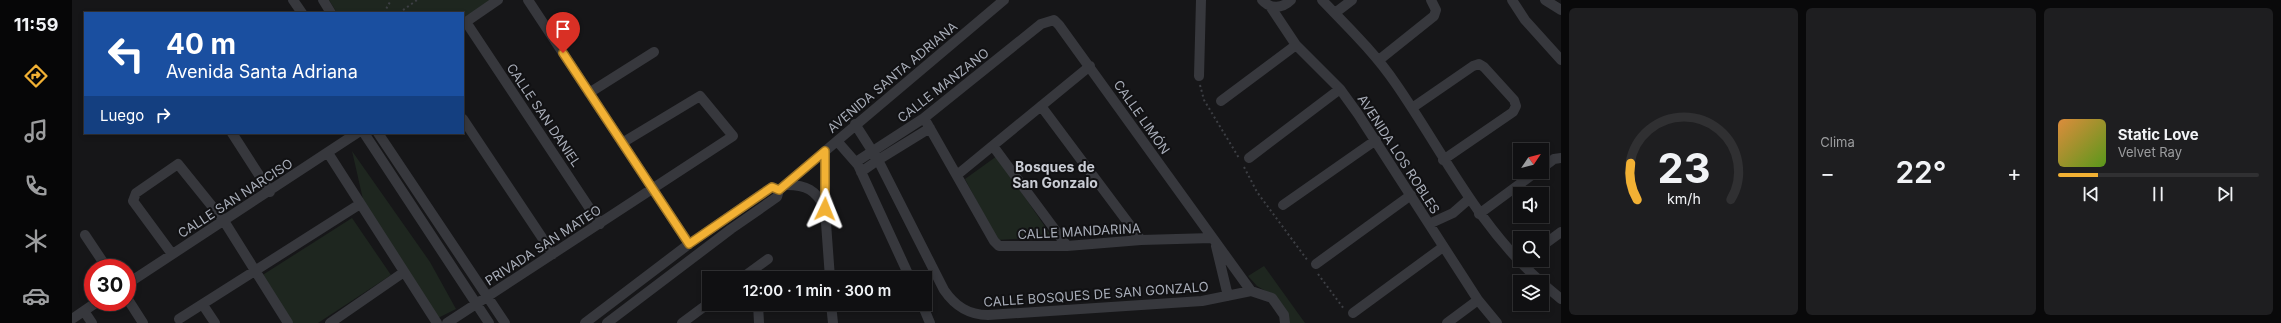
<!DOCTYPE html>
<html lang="es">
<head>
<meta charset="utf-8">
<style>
  :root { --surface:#101012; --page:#1e1e20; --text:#f1f3f6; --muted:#9c9d9f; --line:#303032; --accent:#f2b134 }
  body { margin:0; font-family:Inter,sans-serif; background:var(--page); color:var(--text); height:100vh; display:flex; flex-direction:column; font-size:15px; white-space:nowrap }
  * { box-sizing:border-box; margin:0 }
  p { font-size:13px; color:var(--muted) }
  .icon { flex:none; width:22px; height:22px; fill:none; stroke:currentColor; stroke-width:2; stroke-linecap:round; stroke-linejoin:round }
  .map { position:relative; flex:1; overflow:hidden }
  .drawer { display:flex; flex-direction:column; gap:8px; padding:8px; background:#09090a; width:720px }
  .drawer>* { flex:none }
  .hud { position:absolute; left:12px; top:12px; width:380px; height:122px; border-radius:0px; box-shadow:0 2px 6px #0003,0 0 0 1px var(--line); background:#1a4fa0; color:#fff; overflow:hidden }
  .needle { width:26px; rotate:55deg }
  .fabs { position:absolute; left:1441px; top:143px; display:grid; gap:8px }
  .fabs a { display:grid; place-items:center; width:36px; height:36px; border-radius:0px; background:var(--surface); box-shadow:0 2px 6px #0003,0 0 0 1px var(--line); font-size:20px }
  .speed { position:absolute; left:12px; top:259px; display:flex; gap:8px; font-size:20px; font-weight:700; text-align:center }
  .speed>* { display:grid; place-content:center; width:52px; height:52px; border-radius:50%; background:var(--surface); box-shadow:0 2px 6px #0003,0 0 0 1px var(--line); line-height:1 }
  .speed .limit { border:6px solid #d22; background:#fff; color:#111 }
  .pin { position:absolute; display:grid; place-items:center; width:34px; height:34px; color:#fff; margin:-41px -17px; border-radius:50% 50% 50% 0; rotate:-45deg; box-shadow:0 0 4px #0007 }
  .pin .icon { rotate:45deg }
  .me { position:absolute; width:44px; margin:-22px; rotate:2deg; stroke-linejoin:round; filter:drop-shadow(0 0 3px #0008) }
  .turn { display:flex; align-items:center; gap:14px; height:84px; padding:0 16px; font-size:18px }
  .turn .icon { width:52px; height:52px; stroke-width:2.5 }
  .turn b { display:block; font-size:28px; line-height:34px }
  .then { display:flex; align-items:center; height:38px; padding:0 16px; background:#0003; gap:8px; font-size:15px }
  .big { font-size:30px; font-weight:600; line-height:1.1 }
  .drawer .widget { flex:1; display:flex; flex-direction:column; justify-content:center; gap:6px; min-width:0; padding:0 14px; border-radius:6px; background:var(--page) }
  .drawer .dial { align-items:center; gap:0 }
  .dial svg { height:104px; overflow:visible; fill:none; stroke:var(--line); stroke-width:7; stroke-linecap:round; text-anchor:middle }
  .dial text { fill:var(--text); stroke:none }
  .song { display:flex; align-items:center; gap:12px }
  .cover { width:48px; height:48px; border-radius:6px; background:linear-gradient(135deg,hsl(30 70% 55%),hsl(90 70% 35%)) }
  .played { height:4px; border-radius:2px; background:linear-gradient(90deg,var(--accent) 20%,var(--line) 20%) }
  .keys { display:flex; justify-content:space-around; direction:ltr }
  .heat { display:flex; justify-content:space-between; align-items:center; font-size:22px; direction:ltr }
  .drawer .tiles { flex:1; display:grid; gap:8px; grid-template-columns:repeat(3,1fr) }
  .trip { position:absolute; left:630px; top:271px; width:230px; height:40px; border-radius:0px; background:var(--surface); box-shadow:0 2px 6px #0003,0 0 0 1px var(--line); font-weight:600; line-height:40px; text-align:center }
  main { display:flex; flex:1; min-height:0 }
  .menu { display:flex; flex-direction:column; width:72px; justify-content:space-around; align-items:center; background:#060607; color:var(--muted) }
  .menu .icon { width:28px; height:28px }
  .menu .selected { color:var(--accent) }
  .menu b { font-size:18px; color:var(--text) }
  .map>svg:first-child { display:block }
  .green { fill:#1e261f }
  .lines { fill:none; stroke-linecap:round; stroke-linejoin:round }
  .path { stroke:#3d3f44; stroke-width:2; stroke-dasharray:2 3; stroke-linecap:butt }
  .minor { stroke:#37383d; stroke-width:10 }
  .route-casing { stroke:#9d7322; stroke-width:10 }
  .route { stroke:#f2b134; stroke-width:7 }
  .labels { text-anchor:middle; stroke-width:4; stroke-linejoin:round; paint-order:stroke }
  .street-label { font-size:13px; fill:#a8adb8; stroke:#111113 }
  .neighbourhood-label { font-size:14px; font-weight:bold; fill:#c9ccd4; stroke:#111113 }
</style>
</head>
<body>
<main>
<nav class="menu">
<b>11:59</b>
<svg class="icon selected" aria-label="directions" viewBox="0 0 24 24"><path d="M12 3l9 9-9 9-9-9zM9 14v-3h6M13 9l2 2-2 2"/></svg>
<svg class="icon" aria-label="music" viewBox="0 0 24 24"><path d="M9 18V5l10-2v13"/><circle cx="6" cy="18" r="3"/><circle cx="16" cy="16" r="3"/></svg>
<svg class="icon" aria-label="phone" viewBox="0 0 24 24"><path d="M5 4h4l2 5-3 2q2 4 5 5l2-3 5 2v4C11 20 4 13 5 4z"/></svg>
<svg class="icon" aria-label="climate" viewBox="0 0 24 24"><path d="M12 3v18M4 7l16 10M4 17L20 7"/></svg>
<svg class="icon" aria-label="car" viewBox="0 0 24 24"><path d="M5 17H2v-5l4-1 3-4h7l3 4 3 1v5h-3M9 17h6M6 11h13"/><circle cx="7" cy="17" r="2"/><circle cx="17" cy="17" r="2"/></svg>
</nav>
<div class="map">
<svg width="1489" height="323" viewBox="0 0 1489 323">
  <rect width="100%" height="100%" fill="#161618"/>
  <path class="green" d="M257 0H420L391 19V13H265Z
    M280 151 358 262 384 309 362 320 293 208Z
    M925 156 980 237 925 240 893 179Z
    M280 218 319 275 246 323H219L189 276Z
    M1192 266 1233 323H1217L1204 297 1185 286 1176 276Z"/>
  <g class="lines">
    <path class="path" d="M312 13 319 0
      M327 13 345 0
      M1128 85 1132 100 1167 158
      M1172 167 1185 192 1236 261
      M1246 274 1272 309"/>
    <path class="minor" d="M221 0 230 13
      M251 0 259 13
      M456 0 617 244
      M1190 0C1198 9 1210 9 1219 0
      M1250 0C1276 27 1303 53 1324 84 1371 152 1406 226 1469 282
      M1440 0 1453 20 1489 60
      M1473 0 1489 10
      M1198 6 1224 45 1268 89 1286 114 1406 300 1425 323
      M1263 13 1280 0
      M394 22 528 224
      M391 24 426 0
      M1307 60 1362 16 1364 10 1359 0
      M1127 76 1129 0
      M517 93 582 52
      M1149 101 1224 45
      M969 106 1069 240
      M1340 108 1401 66 1407 64 1412 67 1442 100 1444 106 1441 112 1371 160
      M852 118 922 241 927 246H995L1069 240 1140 238
      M391 119 481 254
      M783 124 806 160 872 290C883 306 896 315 916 315L1130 301 1179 291 1200 298 1212 315 1213 323
      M160 133 198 192
      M292 133 417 323
      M306 133 433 323
      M765 141 786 165 838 278
      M921 146 995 246
      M753 151V209L758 278
      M256 153 365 323
      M1177 158 1268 89
      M784 162 852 118 969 24 982 20 987 25 1179 291
      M1470 168 1482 159 1489 158
      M789 172 806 160 858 128
      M885 175 1018 66
      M715 185C734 185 744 190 752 207
      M1211 205 1304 140
      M1407 214 1464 172
      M1357 224 1381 213 1397 199
      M13 235 35 268
      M1144 246 1156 296
      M1470 246 1489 232
      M100 254 61 201 64 193 106 164 152 221 216 323
      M1244 264 1339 195
      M670 278 696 259
      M1470 283 1489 299
      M55 284 285 133
      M55 298 71 323
      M686 304 687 323
      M759 304 761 323
      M850 304 858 323
      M131 305 143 323
      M12 311 20 323
      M1281 313 1371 247
      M0 319 25 302
      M107 319 288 204
      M258 323 332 272
      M375 323 661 136 628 96 550 143
      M513 323 617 244 700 187 707 190
      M535 323 659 229 705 197 707 190 932 0
      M610 323 637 303
      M1375 323 1406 300"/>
  </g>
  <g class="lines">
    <g class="route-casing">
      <path id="route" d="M491 53 617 244 700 187 707 190 753 151V209"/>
    </g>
    <use href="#route" class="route"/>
  </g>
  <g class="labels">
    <g class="street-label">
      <text transform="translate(820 77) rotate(-40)" y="5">AVENIDA SANTA ADRIANA</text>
      <text transform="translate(871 85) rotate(-38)" y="5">CALLE MANZANO</text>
      <text transform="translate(472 115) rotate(56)" y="5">CALLE SAN DANIEL</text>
      <text transform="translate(1070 117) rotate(55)" y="5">CALLE LIMÓN</text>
      <text transform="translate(1327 154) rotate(57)" y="5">AVENIDA LOS ROBLES</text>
      <text transform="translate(163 198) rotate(-33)" y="5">CALLE SAN NARCISO</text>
      <text transform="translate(1007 231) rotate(-3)" y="5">CALLE MANDARINA</text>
      <text transform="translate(471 245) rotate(-33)" y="5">PRIVADA SAN MATEO</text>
      <text transform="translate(1024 294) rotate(-4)" y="5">CALLE BOSQUES DE SAN GONZALO</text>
    </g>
    <g class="neighbourhood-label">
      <text x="983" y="172">Bosques de<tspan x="983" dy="16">San Gonzalo</tspan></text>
    </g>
  </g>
</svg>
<div class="fabs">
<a><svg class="needle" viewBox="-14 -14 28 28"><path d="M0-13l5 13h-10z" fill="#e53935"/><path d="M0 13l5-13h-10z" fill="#9c9d9f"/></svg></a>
<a><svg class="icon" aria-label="sound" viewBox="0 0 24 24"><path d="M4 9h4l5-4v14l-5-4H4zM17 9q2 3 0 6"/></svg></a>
<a><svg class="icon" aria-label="search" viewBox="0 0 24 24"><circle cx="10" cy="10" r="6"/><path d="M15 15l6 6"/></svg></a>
<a><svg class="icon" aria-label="layers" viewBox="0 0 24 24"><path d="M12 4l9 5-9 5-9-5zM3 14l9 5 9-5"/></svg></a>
</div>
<div class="speed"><div class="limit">30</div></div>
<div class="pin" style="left:491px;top:53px;background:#d93025"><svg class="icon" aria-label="arrive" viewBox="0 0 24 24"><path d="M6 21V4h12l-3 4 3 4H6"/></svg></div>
<svg class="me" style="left:753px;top:209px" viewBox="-20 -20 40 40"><path d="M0-17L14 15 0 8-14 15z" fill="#f2b134" stroke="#fff" stroke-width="4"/></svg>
<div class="trip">12:00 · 1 min · 300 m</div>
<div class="hud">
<div class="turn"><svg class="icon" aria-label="left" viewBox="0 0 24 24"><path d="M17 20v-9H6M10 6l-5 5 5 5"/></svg><div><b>40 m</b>Avenida Santa Adriana</div></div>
<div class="then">Luego<svg class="icon" aria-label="right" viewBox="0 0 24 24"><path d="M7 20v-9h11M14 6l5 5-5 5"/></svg></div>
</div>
</div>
<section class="drawer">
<div class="tiles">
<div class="widget dial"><svg viewBox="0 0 100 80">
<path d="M14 69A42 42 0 1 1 86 69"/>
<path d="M14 69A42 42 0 0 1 9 41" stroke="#f2b134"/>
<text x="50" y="56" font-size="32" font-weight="700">23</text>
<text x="50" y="72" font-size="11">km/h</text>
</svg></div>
<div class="widget"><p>Clima</p>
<div class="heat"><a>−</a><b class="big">22°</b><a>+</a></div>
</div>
<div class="widget">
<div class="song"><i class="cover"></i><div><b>Static Love</b><p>Velvet Ray</p></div></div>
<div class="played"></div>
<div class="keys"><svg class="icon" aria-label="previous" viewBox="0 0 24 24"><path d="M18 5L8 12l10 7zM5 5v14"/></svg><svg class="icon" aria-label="pause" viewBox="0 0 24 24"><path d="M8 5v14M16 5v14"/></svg><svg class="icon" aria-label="next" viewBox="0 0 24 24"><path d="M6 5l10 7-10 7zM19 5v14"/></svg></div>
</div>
</div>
</section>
</main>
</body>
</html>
